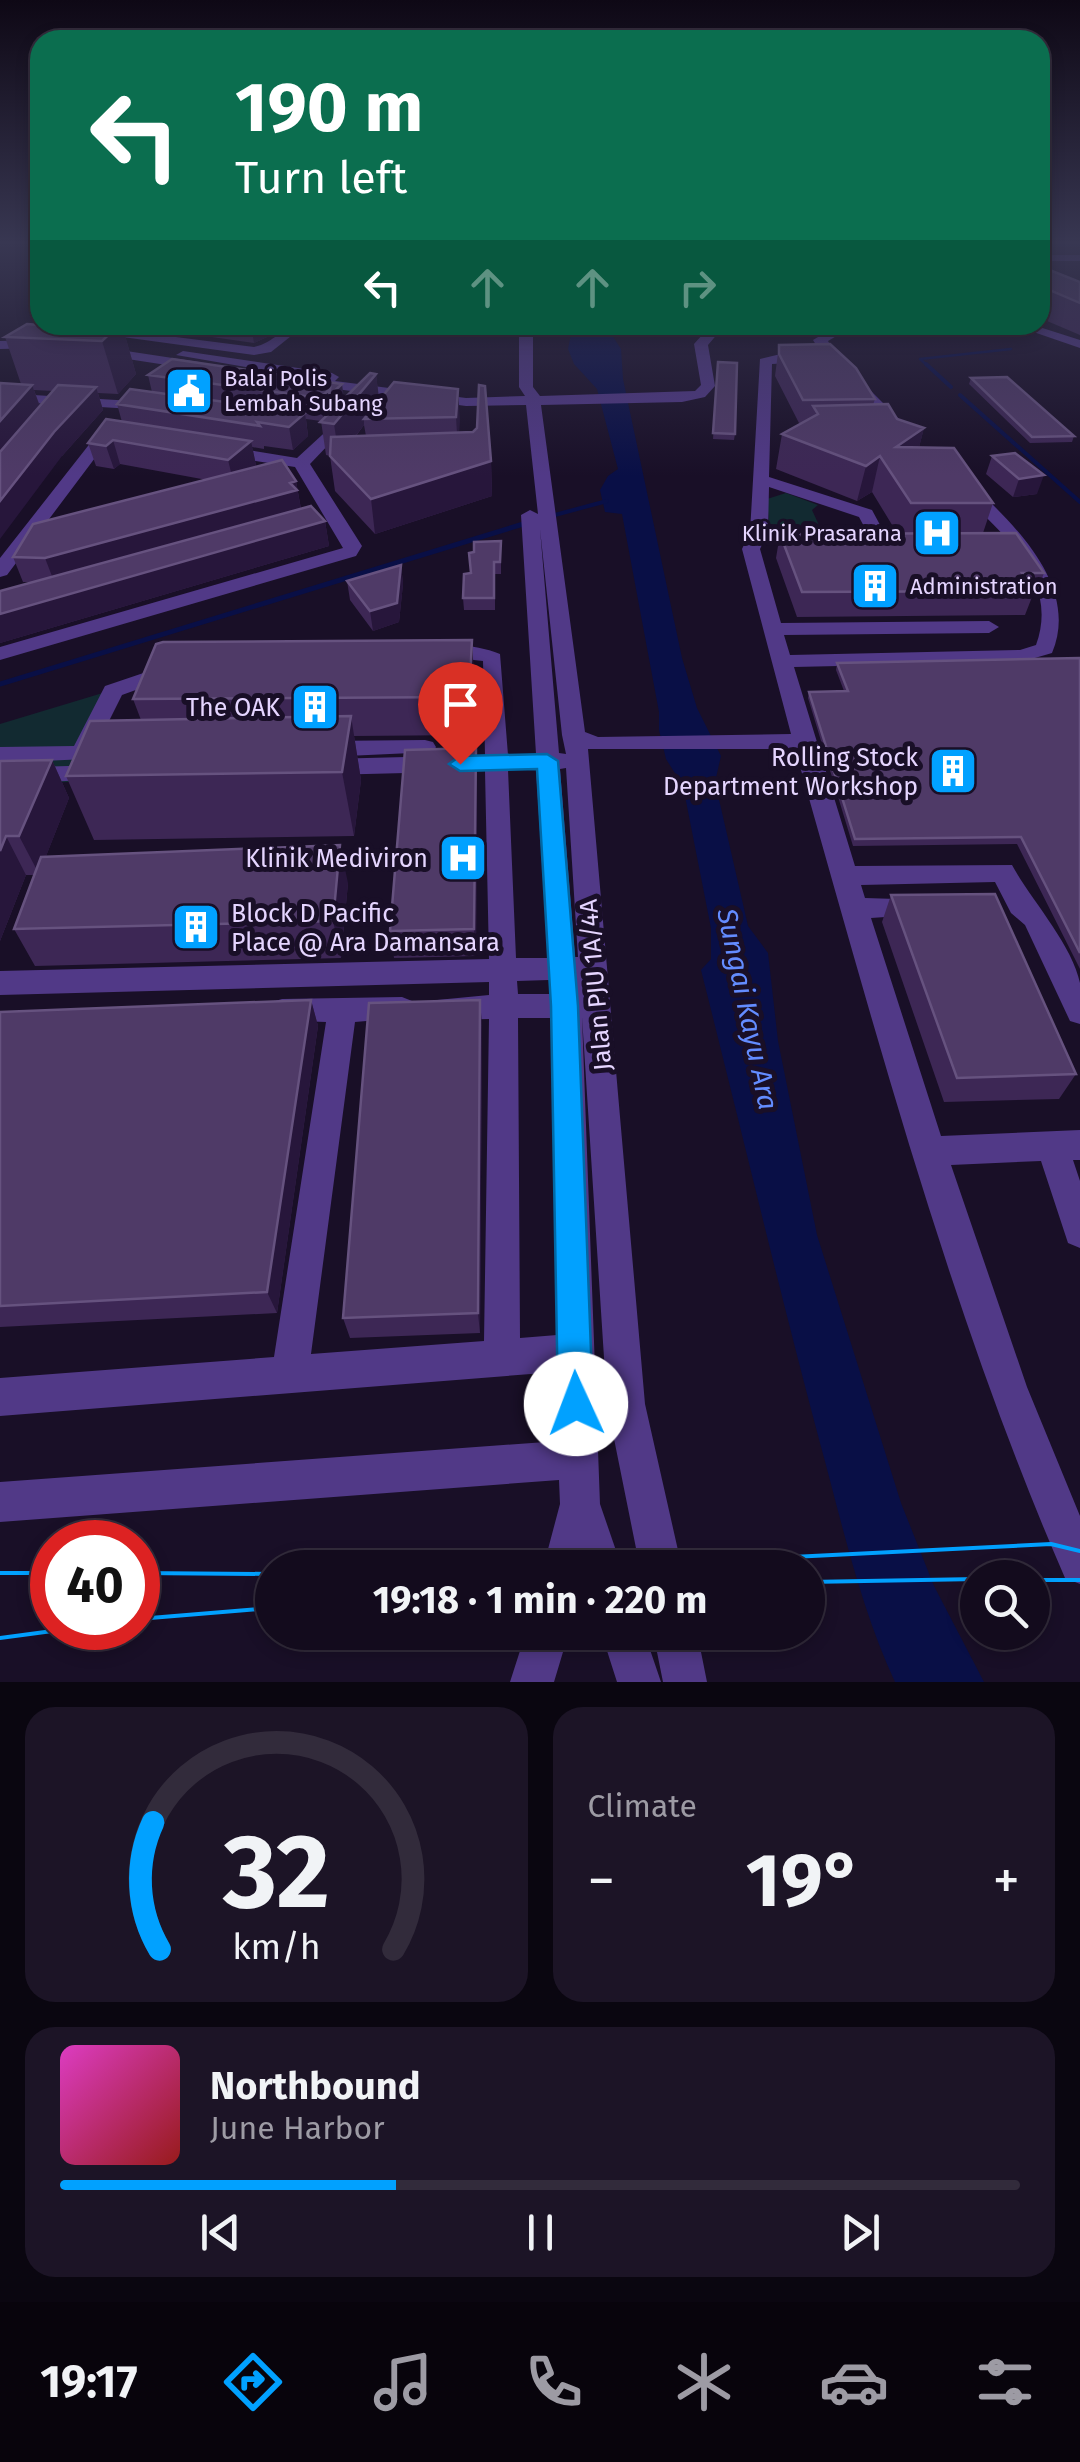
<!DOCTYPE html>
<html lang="en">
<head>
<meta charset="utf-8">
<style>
  :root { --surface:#130b1d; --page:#1c1426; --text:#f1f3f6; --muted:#9d9ba4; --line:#322b3b; --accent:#01a1ff }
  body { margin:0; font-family:"Fira Sans",sans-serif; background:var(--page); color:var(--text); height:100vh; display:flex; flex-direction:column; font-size:38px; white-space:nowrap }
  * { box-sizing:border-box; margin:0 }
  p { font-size:32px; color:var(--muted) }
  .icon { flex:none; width:55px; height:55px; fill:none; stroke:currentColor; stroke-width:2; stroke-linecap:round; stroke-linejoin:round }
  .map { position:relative; height:1682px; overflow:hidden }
  .panel { display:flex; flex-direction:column; gap:25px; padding:25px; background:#0a0610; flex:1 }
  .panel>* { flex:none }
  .guide { position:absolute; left:30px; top:30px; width:1020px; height:305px; border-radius:30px; box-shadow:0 5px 15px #0003,0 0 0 2px var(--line); background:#0b6e4f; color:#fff; overflow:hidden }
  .buttons { position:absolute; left:960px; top:1560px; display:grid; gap:20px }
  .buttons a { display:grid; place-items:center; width:90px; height:90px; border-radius:50%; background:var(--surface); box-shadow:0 5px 15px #0003,0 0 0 2px var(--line); font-size:50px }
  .speed { position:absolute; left:30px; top:1520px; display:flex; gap:20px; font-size:50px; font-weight:700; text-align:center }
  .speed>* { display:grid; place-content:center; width:130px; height:130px; border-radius:50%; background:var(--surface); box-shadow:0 5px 15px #0003,0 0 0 2px var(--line); line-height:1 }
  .speed .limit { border:15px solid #d22; background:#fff; color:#111 }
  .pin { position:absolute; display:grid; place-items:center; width:85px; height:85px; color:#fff; margin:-102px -42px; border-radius:50% 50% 50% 0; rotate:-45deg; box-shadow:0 0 10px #0007 }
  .pin .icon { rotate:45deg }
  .me { position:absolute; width:110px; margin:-55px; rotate:358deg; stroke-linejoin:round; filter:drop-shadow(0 0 8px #0008) }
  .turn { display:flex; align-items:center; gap:35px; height:210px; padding:0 40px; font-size:45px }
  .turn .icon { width:130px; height:130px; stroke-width:2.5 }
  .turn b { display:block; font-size:70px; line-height:85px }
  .lanes { display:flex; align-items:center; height:95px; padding:0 40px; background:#0003; justify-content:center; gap:50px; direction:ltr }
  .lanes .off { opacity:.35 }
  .big { font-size:75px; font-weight:700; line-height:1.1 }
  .panel .card { flex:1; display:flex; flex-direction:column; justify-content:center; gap:15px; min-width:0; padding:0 35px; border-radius:30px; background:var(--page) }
  .panel .dial { align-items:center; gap:0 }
  .dial svg { height:260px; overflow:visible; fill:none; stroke:var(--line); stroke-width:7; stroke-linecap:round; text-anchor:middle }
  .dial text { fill:var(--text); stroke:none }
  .song { display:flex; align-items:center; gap:30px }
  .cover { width:120px; height:120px; border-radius:15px; background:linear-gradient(135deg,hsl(310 70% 55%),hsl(0 70% 35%)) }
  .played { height:10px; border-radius:5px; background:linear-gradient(90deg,var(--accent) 35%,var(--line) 35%) }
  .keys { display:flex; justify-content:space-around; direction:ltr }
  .heat { display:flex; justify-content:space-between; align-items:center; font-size:55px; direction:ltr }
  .panel .tiles { flex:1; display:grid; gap:25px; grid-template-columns:1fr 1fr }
  .card:last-child { grid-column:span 2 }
  .trip { position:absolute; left:255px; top:1550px; width:570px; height:100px; border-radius:50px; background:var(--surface); box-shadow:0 5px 15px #0003,0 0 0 2px var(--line); font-weight:700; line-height:100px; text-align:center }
  .menu { display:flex; height:160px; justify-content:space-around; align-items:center; background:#08040c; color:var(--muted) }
  .menu .icon { width:70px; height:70px }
  .menu .on { color:var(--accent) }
  .menu b { font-size:45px; color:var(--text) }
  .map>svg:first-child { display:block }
  .green { fill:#122a31 }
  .water { fill:#090f46 }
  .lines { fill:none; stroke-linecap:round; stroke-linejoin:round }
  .stream-far2 { stroke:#090f46; stroke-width:2.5 }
  .stream-far1 { stroke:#090f46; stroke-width:4 }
  .stream { stroke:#090f46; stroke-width:5 }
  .minor { fill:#513987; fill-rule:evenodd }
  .tram { stroke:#01a1ff; stroke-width:4 }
  .wall { fill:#3d2755; fill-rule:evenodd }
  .shaded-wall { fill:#27163b }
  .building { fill:#4f3a67; stroke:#66527f; stroke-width:2.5 }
  .route { fill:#01a1ff; stroke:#0169a6; stroke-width:2.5 }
  .labels { text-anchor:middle; stroke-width:10; stroke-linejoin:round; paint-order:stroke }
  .far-poi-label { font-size:22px; fill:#e5d5ff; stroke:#190f27; text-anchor:start }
  .poi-label { font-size:25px; fill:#e5d5ff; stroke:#190f27; text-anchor:end }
  .street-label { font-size:25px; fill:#e5d5ff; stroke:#190f27 }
  .water-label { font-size:28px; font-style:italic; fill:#638cff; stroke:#190f27 }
</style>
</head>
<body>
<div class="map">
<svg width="1080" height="1682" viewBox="0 0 1080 1682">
  <rect width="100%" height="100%" fill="#190f27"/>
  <path class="green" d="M786 493 818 505 812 510 828 545H786L770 535 767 499Z
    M106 692 70 782 0 784V724Z"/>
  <path class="water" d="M583 325H618L612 335 621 349 623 379 682 658 697 708 721 756 715 782 748 926 768 953 778 1041 817 1235 901 1503 934 1586 984 1682H895C860 1607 842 1523 820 1443 778 1286 741 1128 701 970L711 959V928L683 786 666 759 659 730V712L622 514 605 512 600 490 608 476 618 469 597 389 574 364 568 349 571 334Z"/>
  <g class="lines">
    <path class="stream-far2" d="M1040 245H1080
      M929 367 920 359 1011 349"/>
    <path class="stream-far1" d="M926 364 951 387
      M960 395 1080 502
      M551 516 607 501
      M523 524 530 522"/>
    <path class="stream" d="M0 684 530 522"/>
    <path class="minor" d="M1040 255H1080V261H1040Z
      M82 325 254 347C274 343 283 325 305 325L271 352 254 355 86 332 79 328Z
      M519 325H533V387L540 396 695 391 701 385 694 344 711 325H725L708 345 715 386 705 397 682 402 541 405 585 732 598 737 791 734 742 549 750 532 760 359 785 353 816 358 809 362 772 364 769 477 872 510 893 549 890 553H878L859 517 769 487 768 532 760 549 781 623 989 621 999 627 989 633 784 635 790 655 1020 650 1036 645C1060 580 1002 532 959 492V484H971C1015 525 1080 587 1052 653L1021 662 794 667 855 866 1012 865C1031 900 1072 944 1080 983 1080 996 1080 1011 1080 1024L1070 1021 1025 925 1011 913 995 882 861 885 865 898 929 900 933 907 929 914 871 918 941 1136 1080 1130V1160H1073L1080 1181V1248L1068 1243 1041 1161 951 1165 1027 1387 1080 1516V1584L1065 1578C950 1314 874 1026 795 749H588L645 1404 682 1568H640L607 1404 582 1017 600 1504 622 1568H543L560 1504 559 1480 0 1522V1482L559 1441 557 1372 0 1416V1378L274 1357 326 1022 272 1020 268 1011 272 1002 282 999 402 997 412 1001 416 1009 412 1017 355 1022 311 1354 484 1341 489 1019 447 1020 437 1016 433 1008 437 1000 489 995V982L0 995V971L489 959 485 771 327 775 315 767 327 759 485 755 483 661 435 656 432 652 435 648C457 643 479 646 500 654L508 755 536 754 521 515 530 510 538 514 526 405 466 406 313 386 306 382 311 378 176 355 183 351 332 373 339 377 335 381 466 398 525 396 519 387ZM540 529 562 735 566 754 559 753ZM566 768 578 957H575L560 769ZM536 769 548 958H516L508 770ZM549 980 550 994H518L517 981ZM518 1018H551L557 1335 520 1338Z
      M838 325 850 328 828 341 836 356 904 424V430H894L826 361 813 340Z
      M1013 325H1033L1080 340V348Z
      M0 341 40 340 47 344 40 348 0 349Z
      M100 347 199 362 206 366 199 370 95 354V348Z
      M0 393 150 402 157 406 150 410 0 401Z
      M347 412 355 417 352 420 310 464 362 546 356 556 0 660V647L343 548 295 467 224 456 216 451 224 446 297 458Z
      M106 423 119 426 7 575 0 577V558Z
      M170 664 177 665 181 670 177 675 122 695 97 745 108 748 111 753 108 758 0 763V747L74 746 105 686Z
      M425 740 433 742 436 747 433 752 325 757 314 749 325 741Z
      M102 765 110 767 114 773 110 779 0 784V768Z
      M526 1632H569L554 1682H510Z
      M601 1632H644L661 1682H617Z
      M653 1632H697L707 1682H663Z"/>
    <path class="tram" d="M572 1568 1051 1544 1080 1551
      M0 1573H52
      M138 1573 272 1574
      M1032 1580H1080
      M808 1582 978 1579
      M138 1619 272 1608
      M0 1638 75 1628"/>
  </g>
  <path class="wall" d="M1040 265 1047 269 1080 282V335L1040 318Z
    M40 325H122L136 374 118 394 98 393 103 410 62 456 21 384 5 337ZM34 390 53 391 40 406Z
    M128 325H293L254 343Z
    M779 345 875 399 873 405 897 419 924 428 919 447 993 503 983 533 1044 573 1035 597H1032L1025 615 797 617 776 558 780 534 897 533 872 492 857 501 776 469 782 434 802 423H799L775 376Z
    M718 362 735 434 734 440 713 439Z
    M376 374 379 401 458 389 459 432 491 461 492 496 375 534 335 491 330 456 326 455 321 421 306 419 308 436 293 450 264 446V449L252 447 256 465 252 468 296 481 301 509 325 521 329 546 0 643V591L31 582H23L13 557 207 480 120 464 114 469 96 466 88 443 122 422 117 404 152 392 148 375 344 398ZM364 425 366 436H356Z
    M971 378 1074 436 1072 442 1030 443 969 384Z
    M992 456 1037 494 1013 497 986 474Z
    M501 541V574H495V610H464L463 598 470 573Z
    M401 565 403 584 399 622 373 631 350 600 347 581Z
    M472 640 474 677 472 735 354 736 361 780 354 836 94 840 66 776 141 720 133 699Z
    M1080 658V969L1017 844 853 846 808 698 809 692 844 691 836 670 837 663Z
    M476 748 477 775 476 956 394 958 390 931Z
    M52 760 69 798 46 856 348 883 341 958 35 966 14 929 34 875H26L0 941V761Z
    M891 895 1076 1074 1059 1099 944 1102 882 922Z
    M311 1000 318 1026 277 1313 0 1327V1012Z
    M482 1025 480 1333 350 1338 343 1318Z"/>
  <path class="shaded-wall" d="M119 325H122L136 374 118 394 102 341Z
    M251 325H293L254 343Z
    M376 374 380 406 364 419V425L339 457 334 424Z
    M342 384 345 406 324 421 320 398 330 389Z
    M32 385 40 407 0 455V421Z
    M96 387 103 410 62 456 0 539V501L54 432Z
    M458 389 460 421 458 450 456 417Z
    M305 413 308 436 293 450 289 427Z
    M924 428 915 463 896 447Z
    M113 440 120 464 114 469 106 446Z
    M251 441 256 465 234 484 228 460Z
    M880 456 872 492 857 501 866 466Z
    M491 461 492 496 375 534 371 499Z
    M1044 475 1037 494 1013 497 1019 479Z
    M296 481 302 515 55 584 45 558Z
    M325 521 329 546 0 643V614Z
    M401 565 403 584 399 622 373 631 370 611Z
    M472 640 474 677 472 735 469 697Z
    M351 716 361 780 354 836 342 772Z
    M476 748 477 775 476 956 474 929Z
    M52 760 69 798 39 874 19 836Z
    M6 836 26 875 0 941V851Z
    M340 845 348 883 341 958 333 921Z
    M311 1000 318 1026 277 1313 267 1292Z
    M480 1000 482 1025 480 1333 478 1313Z"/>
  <path class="building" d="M1040 265 1047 269 1080 282V303L1040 286Z
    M27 324 40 325H119L102 341 5 337Z
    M830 344 856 368 875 399 803 400 779 354V345Z
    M172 359 342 384 329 396 330 389 320 398 148 375Z
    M718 362 737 363 735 434 713 433Z
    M370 373 376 374 334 424 320 422Z
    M1007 377 1074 436 1032 437 971 378Z
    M394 382 458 389 456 417 364 419Z
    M0 383 32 385 0 421Z
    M58 385 96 387 54 432 0 501V452Z
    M479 385 485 386 491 461 371 499 330 456 331 437 473 432 477 428Z
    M130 389 305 413 289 427 257 422 260 426 117 404Z
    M888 404 897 419 924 428 896 447 954 448 993 503H911L880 456 866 466 782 434 818 414 813 406Z
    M106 419 251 441 228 460 113 440 106 446 88 443Z
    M1015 453 1044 475 1019 479 992 456Z
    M282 460 296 481 290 483 297 490 45 558 13 557 33 524Z
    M311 506 325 521 0 614V591Z
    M1016 533 1044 573H1022L1034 591 802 592 780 534Z
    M501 541 500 562H494V598H463L464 574 471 573 469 553 474 552V542Z
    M401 565 397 603 370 611 347 581Z
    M472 640 469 697 133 699 156 644 163 642Z
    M1080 658V953L1021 837 855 839 809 692 848 691 837 663Z
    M351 716 342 772 66 776 90 721Z
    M476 748 474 929 390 931 405 750Z
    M52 760 19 836H6L0 851V761Z
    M340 845 333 921 14 929 41 857Z
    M995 894 1076 1074 957 1078 891 895Z
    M311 1000 267 1292 0 1306V1012Z
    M480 1000 478 1313 343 1318 369 1003Z"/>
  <linearGradient id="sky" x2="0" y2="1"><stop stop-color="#0e0815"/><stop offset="0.51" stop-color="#383752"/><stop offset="1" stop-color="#383752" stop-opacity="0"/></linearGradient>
  <rect width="1080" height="476" fill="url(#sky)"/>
  <path class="route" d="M547 754 558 761 578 1006 593 1404 588 1416 576 1421 564 1416 558 1404 551 1006 537 769 460 771 449 764 460 756Z"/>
  <defs>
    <g id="civic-square" transform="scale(2.5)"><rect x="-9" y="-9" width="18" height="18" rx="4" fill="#01a1ff" stroke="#190f27"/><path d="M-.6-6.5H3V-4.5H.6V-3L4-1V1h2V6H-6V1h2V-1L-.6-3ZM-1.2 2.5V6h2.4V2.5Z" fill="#fff"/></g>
    <g id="hospital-square" transform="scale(2.5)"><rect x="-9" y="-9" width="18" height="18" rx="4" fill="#01a1ff" stroke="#190f27"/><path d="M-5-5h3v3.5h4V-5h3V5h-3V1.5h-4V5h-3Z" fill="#fff"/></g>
    <g id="building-square" transform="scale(2.5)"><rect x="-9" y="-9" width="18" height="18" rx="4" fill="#01a1ff" stroke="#190f27"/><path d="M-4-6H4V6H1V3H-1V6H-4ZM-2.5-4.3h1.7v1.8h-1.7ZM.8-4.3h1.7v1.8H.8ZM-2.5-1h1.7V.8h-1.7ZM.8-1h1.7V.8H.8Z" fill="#fff"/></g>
  </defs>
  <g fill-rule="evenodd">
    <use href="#civic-square" x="189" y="391"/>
    <use href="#hospital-square" x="937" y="533"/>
    <use href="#building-square" x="875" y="586"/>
    <use href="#building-square" x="315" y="707"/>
    <use href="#building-square" x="953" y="771"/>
    <use href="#hospital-square" x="463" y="858"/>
    <use href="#building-square" x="196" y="927"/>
  </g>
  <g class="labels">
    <g class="far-poi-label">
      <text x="224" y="386">Balai Polis<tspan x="224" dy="25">Lembah Subang</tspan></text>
      <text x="902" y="541" text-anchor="end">Klinik Prasarana</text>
      <text x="910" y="594">Administration</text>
    </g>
    <g class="poi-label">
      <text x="280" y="716">The OAK</text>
      <text x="918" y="766">Rolling Stock<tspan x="918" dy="29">Department Workshop</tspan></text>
      <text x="428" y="867">Klinik Mediviron</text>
      <text x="231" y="922" text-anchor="start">Block D Pacific<tspan x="231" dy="29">Place @ Ara Damansara</tspan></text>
    </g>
    <g class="street-label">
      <text transform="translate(595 985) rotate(-95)" y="9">Jalan PJU 1A/4A</text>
    </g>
    <g class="water-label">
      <text transform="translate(748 1009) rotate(78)" y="10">Sungai Kayu Ara</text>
    </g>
  </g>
</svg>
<div class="buttons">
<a><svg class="icon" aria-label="search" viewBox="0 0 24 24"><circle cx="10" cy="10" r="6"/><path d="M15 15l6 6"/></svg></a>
</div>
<div class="speed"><div class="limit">40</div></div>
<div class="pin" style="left:460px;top:764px;background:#d93025"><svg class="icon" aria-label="arrive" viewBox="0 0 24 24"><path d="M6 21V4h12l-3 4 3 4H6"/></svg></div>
<svg class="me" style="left:576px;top:1404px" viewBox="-20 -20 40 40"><circle r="19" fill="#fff"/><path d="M0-13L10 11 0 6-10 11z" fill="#01a1ff"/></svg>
<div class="trip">19:18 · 1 min · 220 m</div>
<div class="guide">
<div class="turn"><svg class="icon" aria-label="left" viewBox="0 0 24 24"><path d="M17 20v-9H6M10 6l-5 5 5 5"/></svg><div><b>190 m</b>Turn left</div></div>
<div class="lanes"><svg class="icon" aria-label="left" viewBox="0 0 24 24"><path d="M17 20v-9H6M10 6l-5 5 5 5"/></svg><svg class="icon off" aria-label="ahead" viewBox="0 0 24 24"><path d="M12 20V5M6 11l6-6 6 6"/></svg><svg class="icon off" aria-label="ahead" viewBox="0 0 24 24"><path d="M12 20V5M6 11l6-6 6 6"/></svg><svg class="icon off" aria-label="right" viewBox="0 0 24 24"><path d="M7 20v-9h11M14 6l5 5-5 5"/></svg></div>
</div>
</div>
<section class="panel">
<div class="tiles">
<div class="card dial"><svg viewBox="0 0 100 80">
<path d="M14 69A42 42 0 1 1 86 69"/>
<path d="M14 69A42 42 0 0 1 12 30" stroke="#01a1ff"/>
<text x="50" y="56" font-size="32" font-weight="700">32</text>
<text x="50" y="72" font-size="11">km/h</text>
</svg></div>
<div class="card"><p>Climate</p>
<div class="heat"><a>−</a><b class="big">19°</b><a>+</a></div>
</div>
<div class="card">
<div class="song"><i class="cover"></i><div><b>Northbound</b><p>June Harbor</p></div></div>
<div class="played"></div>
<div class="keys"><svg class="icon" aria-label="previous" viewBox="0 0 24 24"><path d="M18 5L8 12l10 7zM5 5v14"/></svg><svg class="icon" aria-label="pause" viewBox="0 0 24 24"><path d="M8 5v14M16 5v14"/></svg><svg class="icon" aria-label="next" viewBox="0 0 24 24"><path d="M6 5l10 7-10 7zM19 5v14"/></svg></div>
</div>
</div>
</section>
<nav class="menu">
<b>19:17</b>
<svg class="icon on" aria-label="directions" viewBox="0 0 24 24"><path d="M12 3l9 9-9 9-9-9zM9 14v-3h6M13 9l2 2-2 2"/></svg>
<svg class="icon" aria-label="music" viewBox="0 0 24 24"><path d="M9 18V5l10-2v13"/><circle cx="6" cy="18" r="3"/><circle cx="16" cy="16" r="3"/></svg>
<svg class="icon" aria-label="phone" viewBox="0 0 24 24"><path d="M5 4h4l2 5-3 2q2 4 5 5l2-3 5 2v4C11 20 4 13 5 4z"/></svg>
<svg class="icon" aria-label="climate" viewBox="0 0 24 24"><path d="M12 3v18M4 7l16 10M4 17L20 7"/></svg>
<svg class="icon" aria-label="car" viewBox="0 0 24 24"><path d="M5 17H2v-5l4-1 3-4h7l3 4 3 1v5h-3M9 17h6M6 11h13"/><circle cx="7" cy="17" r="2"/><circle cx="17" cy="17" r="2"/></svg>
<svg class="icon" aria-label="filters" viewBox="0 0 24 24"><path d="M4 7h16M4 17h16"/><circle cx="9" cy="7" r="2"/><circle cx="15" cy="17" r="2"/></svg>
</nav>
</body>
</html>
